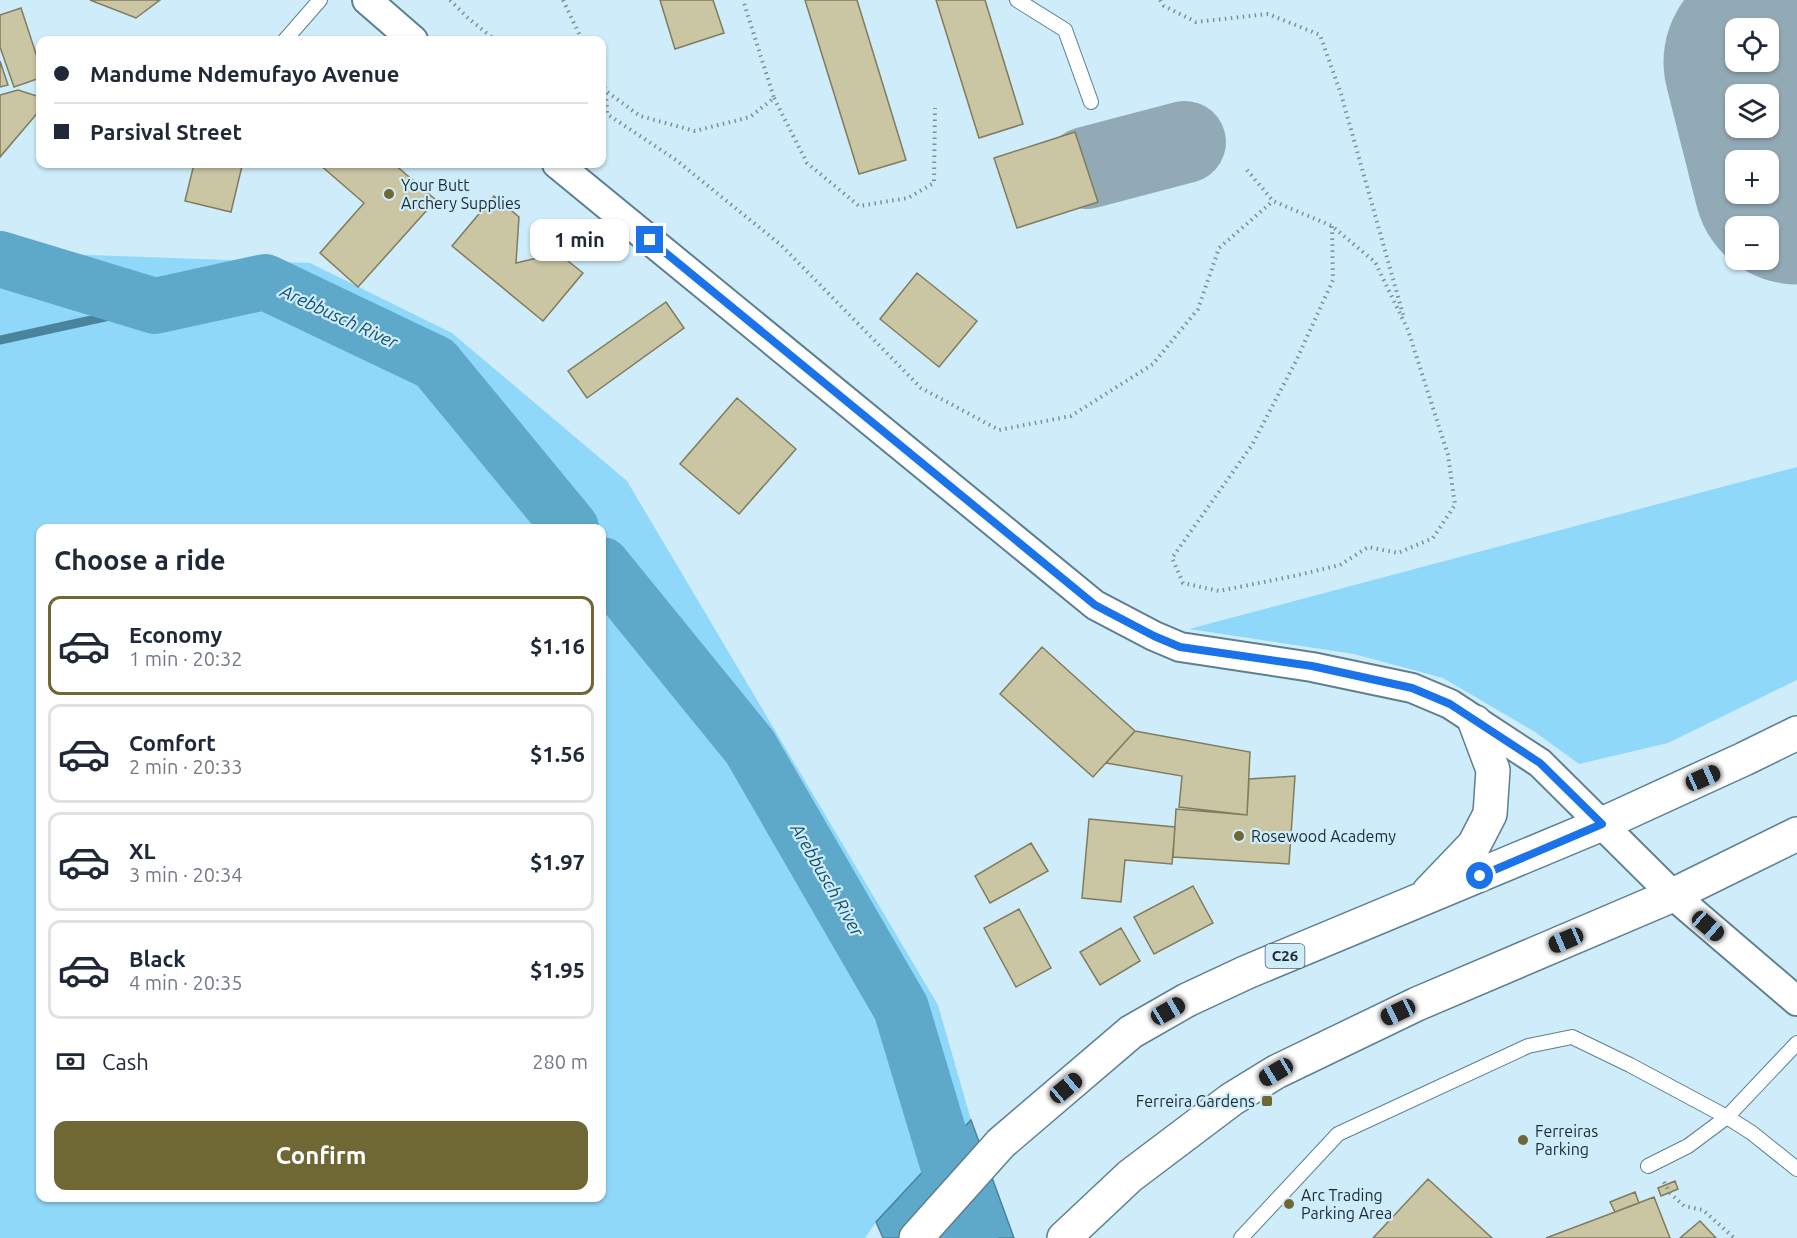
<!DOCTYPE html>
<html lang="en">
<head>
<meta charset="utf-8">
<style>
  body { margin:0; font-family:Ubuntu,sans-serif; background:#f2f2f3; color:#1f2937; height:100vh; display:flex; flex-direction:column; font-size:22px; white-space:nowrap }
  * { box-sizing:border-box; margin:0 }
  p { font-size:20px; color:#747a83 }
  .icon { flex:none; width:33px; height:33px; fill:none; stroke:currentColor; stroke-width:2; stroke-linecap:round; stroke-linejoin:round }
  .map { position:relative; flex:1; overflow:hidden }
  .sheet { position:absolute; left:36px; top:524px; width:570px; height:678px; display:flex; flex-direction:column; background:#fff; border-radius:12px; box-shadow:0 2px 4px #0004 }
  .sheet>* { flex:none }
  .banner { position:absolute; left:36px; top:36px; width:570px; height:132px; border-radius:12px; box-shadow:0 2px 4px #0004; display:grid; align-content:center; height:132px; padding:0 18px; background:#fff }
  .fabs { position:absolute; left:1725px; top:18px; display:grid; gap:12px }
  .fabs a { display:grid; place-items:center; width:54px; height:54px; border-radius:12px; background:#fff; box-shadow:0 2px 4px #0004; font-size:30px }
  .end { position:absolute; width:27px; height:27px; margin:-14px; border:8px solid #1a73e8; background:#fff; box-shadow:0 0 0 3px #fff }
  .from { border-radius:50% }
  .bubble { position:absolute; height:42px; border-radius:12px; background:#fff; box-shadow:0 2px 4px #0004; font-size:20px; font-weight:700; line-height:42px; text-align:center }
  .car { position:absolute; width:18px; height:36px; margin:-18px -9px; border-radius:8px; box-shadow:0 0 4px 2px #0007; background:linear-gradient(#222 24%,#8ab4d8 0 40%,#222 0 76%,#8ab4d8 0 86%,#222 0) }
  .banner b { display:flex; align-items:center; gap:21px; height:57px; font-size:22px }
  .banner b+b { border-top:2px solid #e0e1e3 }
  .banner i { width:15px; height:15px; background:#1f2937 }
  ul { padding:0; list-style:none }
  li { display:flex; align-items:center; gap:18px; height:99px; margin:0 12px 9px; padding:0 6px; border:3px solid #e0e1e3; border-radius:12px }
  li div { flex:1 }
  li b { display:block; font-size:22px }
  li em { font-style:normal; font-weight:700 }
  li.active { border-color:#6f6834 }
  li>.icon { width:54px; height:54px; stroke-width:1.5 }
  h2 { padding:0 18px; font-size:27px; line-height:72px }
  .pay { display:flex; align-items:center; gap:15px; height:66px; padding:0 18px; font-size:22px }
  .pay p { margin-inline-start:auto }
  .primary-button { display:flex; gap:12px; margin-top:auto; padding:12px 18px }
  .primary-button a { flex:1; height:69px; border-radius:12px; background:#6f6834; color:#fff; font-size:24px; font-weight:700; line-height:69px; text-align:center }
  .map>svg:first-child { display:block }
  .green { fill:#90d8f9; fill-rule:evenodd }
  .water { fill:#5ea9ca; stroke:#4a839c; stroke-width:1.5 }
  .lines { fill:none; stroke-linecap:round; stroke-linejoin:round }
  .stream { stroke:#4a839c; stroke-width:9 }
  .river { stroke:#5ea9ca; stroke-width:56 }
  .taxiway { stroke:#92aab6; stroke-width:82 }
  .runway { stroke:#92aab6; stroke-width:207 }
  .building { fill:#cac5a3; stroke:#807c5c; stroke-width:1.5 }
  .lane-casing { stroke:#5d7f8f; stroke-width:16 }
  .street-casing { stroke:#5d7f8f; stroke-width:32 }
  .primary-casing { stroke:#5d7f8f; stroke-width:36 }
  .path { stroke:#7a909b; stroke-width:4; stroke-dasharray:1.5 4.5; stroke-linecap:butt }
  .lane { stroke:#fff; stroke-width:14 }
  .street { stroke:#fff; stroke-width:28 }
  .primary { stroke:#fff; stroke-width:33 }
  .route { stroke:#1a73e8; stroke-width:8 }
  .poi-dot { fill:#6f6834; stroke:#cfecfb; stroke-width:2 }
  .labels { text-anchor:middle; stroke-width:4.5; stroke-linejoin:round; paint-order:stroke }
  .shield { fill:#cfecfb; stroke:#52646e; stroke-width:1.5 }
  .shield-label { font-size:15px; font-weight:bold; fill:#1c2a31 }
  .poi-label { font-size:16px; fill:#1c2a31; stroke:#cfecfb; text-anchor:start }
  .water-label { font-size:18px; font-style:italic; fill:#135068; stroke:#cfecfb }
</style>
</head>
<body>
<div class="map">
<svg width="1797" height="1238" viewBox="0 0 1797 1238">
  <rect width="100%" height="100%" fill="#cfecfb"/>
  <path class="green" d="M 0,244 L 35,253 L 310,263 L 452,333 L 627,481 L 938,1005 L 971,1120 L 876,1222 L 865,1238 L 0,1238 ZM 40,528 L 602,528 L 602,1197 L 40,1197 Z
    M 1797,467 L 1797,680 L 1668,743 L 1579,764 L 1535,732 L 1443,678 L 1354,654 L 1189,629 Z"/>
  <path class="water" d="M 971,1120 L 1014,1238 L 883,1238 L 876,1222 Z"/>
  <g class="lines">
    <path class="stream" d="M 0,340 L 155,306"/>
    <path class="river" d="M 0,259 L 155,306 L 265,282 L 435,363 L 571,528
      M 602,565 L 750,747 L 901,1008 L 970,1238"/>
    <path class="taxiway" d="M 1086,168 L 1185,142"/>
    <path class="runway" d="M 1767,62 L 1797,181"/>
  </g>
  <path class="building" d="M 90,0 L 160,0 L 136,18 Z
    M 660,0 L 713,0 L 724,33 L 675,49 Z
    M 805,0 L 857,0 L 906,160 L 859,174 Z
    M 936,0 L 985,0 L 1023,124 L 979,138 Z
    M 21,8 L 40,66 L 40,78 L 14,87 L 0,47 L 0,15 Z
    M 0,61 L 8,85 L 0,87 Z
    M 18,90 L 40,97 L 40,110 L 0,157 L 0,95 Z
    M 1075,132 L 1098,202 L 1017,228 L 994,158 Z
    M 194,164 L 230,164 L 242,166 L 231,212 L 185,201 Z
    M 319,164 L 394,164 L 436,200 L 358,287 L 320,253 L 364,203 Z
    M 494,196 L 519,217 L 516,263 L 558,253 L 583,273 L 543,321 L 452,246 Z
    M 917,273 L 977,321 L 939,367 L 880,319 Z
    M 666,302 L 684,328 L 587,398 L 568,371 Z
    M 737,398 L 796,449 L 739,514 L 680,464 Z
    M 1042,647 L 1135,731 L 1093,777 L 1000,694 Z
    M 1135,731 L 1250,752 L 1247,815 L 1179,807 L 1182,776 L 1106,763 Z
    M 1295,776 L 1289,864 L 1173,857 L 1176,809 L 1247,815 L 1249,779 Z
    M 1089,819 L 1175,827 L 1172,864 L 1125,860 L 1121,902 L 1082,898 Z
    M 1031,843 L 1048,871 L 990,903 L 975,876 Z
    M 1193,886 L 1213,923 L 1154,954 L 1134,917 Z
    M 1019,909 L 1051,968 L 1016,987 L 984,928 Z
    M 1121,928 L 1140,961 L 1100,985 L 1080,952 Z
    M 1428,1179 L 1492,1238 L 1373,1238 Z
    M 1675,1181 L 1678,1189 L 1661,1196 L 1658,1188 Z
    M 1635,1192 L 1639,1203 L 1615,1212 L 1610,1202 Z
    M 1654,1197 L 1670,1238 L 1546,1238 L 1615,1212 Z
    M 1700,1221 L 1716,1238 L 1680,1238 Z"/>
  <g class="lines">
    <defs>
      <path id="lane" d="M 1017,0 L 1065,30 L 1091,102
        M 285,40 L 320,0
        M 1648,1166 L 1688,1146 L 1727,1117 L 1797,1043
        M 1241,1238 L 1338,1134 L 1528,1046 L 1572,1037 L 1630,1065 L 1727,1117 L 1752,1133 L 1797,1169"/>
      <path id="street" d="M 367,0 L 413,40
        M 557,164 L 1095,605 L 1154,636 L 1180,647 L 1312,667 L 1412,688 L 1450,704 L 1540,763 L 1673,895 L 1797,1001"/>
      <path id="primary" d="M 1429,892 L 1474,845 L 1490,814 L 1493,770 L 1475,722
        M 916,1238 L 1001,1143 L 1131,1032 L 1187,1000 L 1247,972 L 1602,824 L 1744,759 L 1797,733
        M 1064,1238 L 1130,1176 L 1232,1099 L 1276,1072 L 1417,1004 L 1673,895 L 1797,834"/>
    </defs>
    <use href="#lane" class="lane-casing"/>
    <use href="#street" class="street-casing"/>
    <use href="#primary" class="primary-casing"/>
    <path class="path" d="M 450,0 L 468,18 L 495,40
      M 563,0 L 582,40
      M 1160,0 L 1164,6 L 1196,22 L 1268,14 L 1320,35 L 1341,94 L 1404,318
      M 602,82 L 606,91 L 607,114 L 676,160 L 781,245 L 921,388 L 999,430 L 1071,416 L 1153,364 L 1198,309 L 1219,248 L 1273,201
      M 602,92 L 606,91 L 640,116 L 695,131 L 750,117 L 774,98 L 743,0
      M 774,98 L 807,163 L 859,206 L 908,198 L 934,183 L 935,108
      M 1247,170 L 1273,201 L 1332,226 L 1375,262 L 1408,330 L 1448,455 L 1455,505 L 1433,538 L 1398,553 L 1368,547 L 1340,565 L 1294,576 L 1219,591 L 1183,583 L 1172,558 L 1252,445 L 1296,361 L 1333,280 L 1332,226
      M 1664,1182 L 1670,1193 L 1684,1206 L 1703,1210 L 1734,1238"/>
    <use href="#lane" class="lane"/>
    <use href="#street" class="street"/>
    <use href="#primary" class="primary"/>
  </g>
  <g class="lines">
    <path class="route" d="M 650,240 L 1095,605 L 1154,636 L 1180,647 L 1312,666 L 1412,688 L 1450,704 L 1540,763 L 1602,824 L 1480,876"/>
  </g>
  <g class="poi-dot">
    <circle cx="389" cy="194" r="6"/>
    <circle cx="1239" cy="836" r="6"/>
    <rect x="1261" y="1095" width="12" height="12" rx="3"/>
    <circle cx="1523" cy="1140" r="6"/>
    <circle cx="1289" cy="1204" r="6"/>
  </g>
  <g class="labels">
    <rect class="shield" x="1265.5" y="944" width="39" height="24" rx="4.5"/>
    <g class="shield-label">
      <text x="1285" y="961">C26</text>
    </g>
    <g class="poi-label">
      <text x="401" y="191">Your Butt<tspan x="401" dy="18">Archery Supplies</tspan></text>
      <text x="1251" y="842">Rosewood Academy</text>
      <text x="1255" y="1107" text-anchor="end">Ferreira Gardens</text>
      <text x="1535" y="1137">Ferreiras<tspan x="1535" dy="18">Parking</tspan></text>
      <text x="1301" y="1201">Arc Trading<tspan x="1301" dy="18">Parking Area</tspan></text>
    </g>
    <g class="water-label">
      <text transform="translate(339 317) rotate(25)" y="6">Arebbusch River</text>
      <text transform="translate(827 880) rotate(60)" y="6">Arebbusch River</text>
    </g>
  </g>
</svg>
<div class="fabs">
<a><svg class="icon" aria-label="locate" viewBox="0 0 24 24"><circle cx="12" cy="12" r="6"/><path d="M12 2v4M12 18v4M2 12h4M18 12h4"/></svg></a>
<a><svg class="icon" aria-label="layers" viewBox="0 0 24 24"><path d="M12 4l9 5-9 5-9-5zM3 14l9 5 9-5"/></svg></a>
<a>+</a>
<a>−</a>
</div>
<i class="end from" style="left:1480px;top:876px"></i>
<i class="end" style="left:650px;top:240px"></i>
<div class="bubble" style="left:530px;top:219px;width:99px">1 min</div>
<i class="car" style="left:1703px;top:778px;rotate:66deg"></i>
<i class="car" style="left:1708px;top:926px;rotate:131deg"></i>
<i class="car" style="left:1566px;top:940px;rotate:247deg"></i>
<i class="car" style="left:1168px;top:1011px;rotate:60deg"></i>
<i class="car" style="left:1398px;top:1012px;rotate:245deg"></i>
<i class="car" style="left:1276px;top:1072px;rotate:239deg"></i>
<i class="car" style="left:1066px;top:1088px;rotate:50deg"></i>
<div class="banner">
<b><i class="from"></i>Mandume Ndemufayo Avenue</b>
<b><i></i>Parsival Street</b>
</div>
<section class="sheet">
<h2>Choose a ride</h2>
<ul>
<li class="active"><svg class="icon" aria-label="car" viewBox="0 0 24 24"><path d="M5 17H2v-5l4-1 3-4h7l3 4 3 1v5h-3M9 17h6M6 11h13"/><circle cx="7" cy="17" r="2"/><circle cx="17" cy="17" r="2"/></svg><div><b>Economy</b><p>1 min · 20:32</p></div><em>$1.16</em></li>
<li><svg class="icon" aria-label="car" viewBox="0 0 24 24"><path d="M5 17H2v-5l4-1 3-4h7l3 4 3 1v5h-3M9 17h6M6 11h13"/><circle cx="7" cy="17" r="2"/><circle cx="17" cy="17" r="2"/></svg><div><b>Comfort</b><p>2 min · 20:33</p></div><em>$1.56</em></li>
<li><svg class="icon" aria-label="car" viewBox="0 0 24 24"><path d="M5 17H2v-5l4-1 3-4h7l3 4 3 1v5h-3M9 17h6M6 11h13"/><circle cx="7" cy="17" r="2"/><circle cx="17" cy="17" r="2"/></svg><div><b>XL</b><p>3 min · 20:34</p></div><em>$1.97</em></li>
<li><svg class="icon" aria-label="car" viewBox="0 0 24 24"><path d="M5 17H2v-5l4-1 3-4h7l3 4 3 1v5h-3M9 17h6M6 11h13"/><circle cx="7" cy="17" r="2"/><circle cx="17" cy="17" r="2"/></svg><div><b>Black</b><p>4 min · 20:35</p></div><em>$1.95</em></li>
</ul>
<div class="pay"><svg class="icon" aria-label="cash" viewBox="0 0 24 24"><path d="M3 7h18v10H3z"/><circle cx="12" cy="12" r="2"/></svg>Cash<p>280 m</p></div>
<div class="primary-button"><a>Confirm</a></div>
</section>
</div>
</body>
</html>
